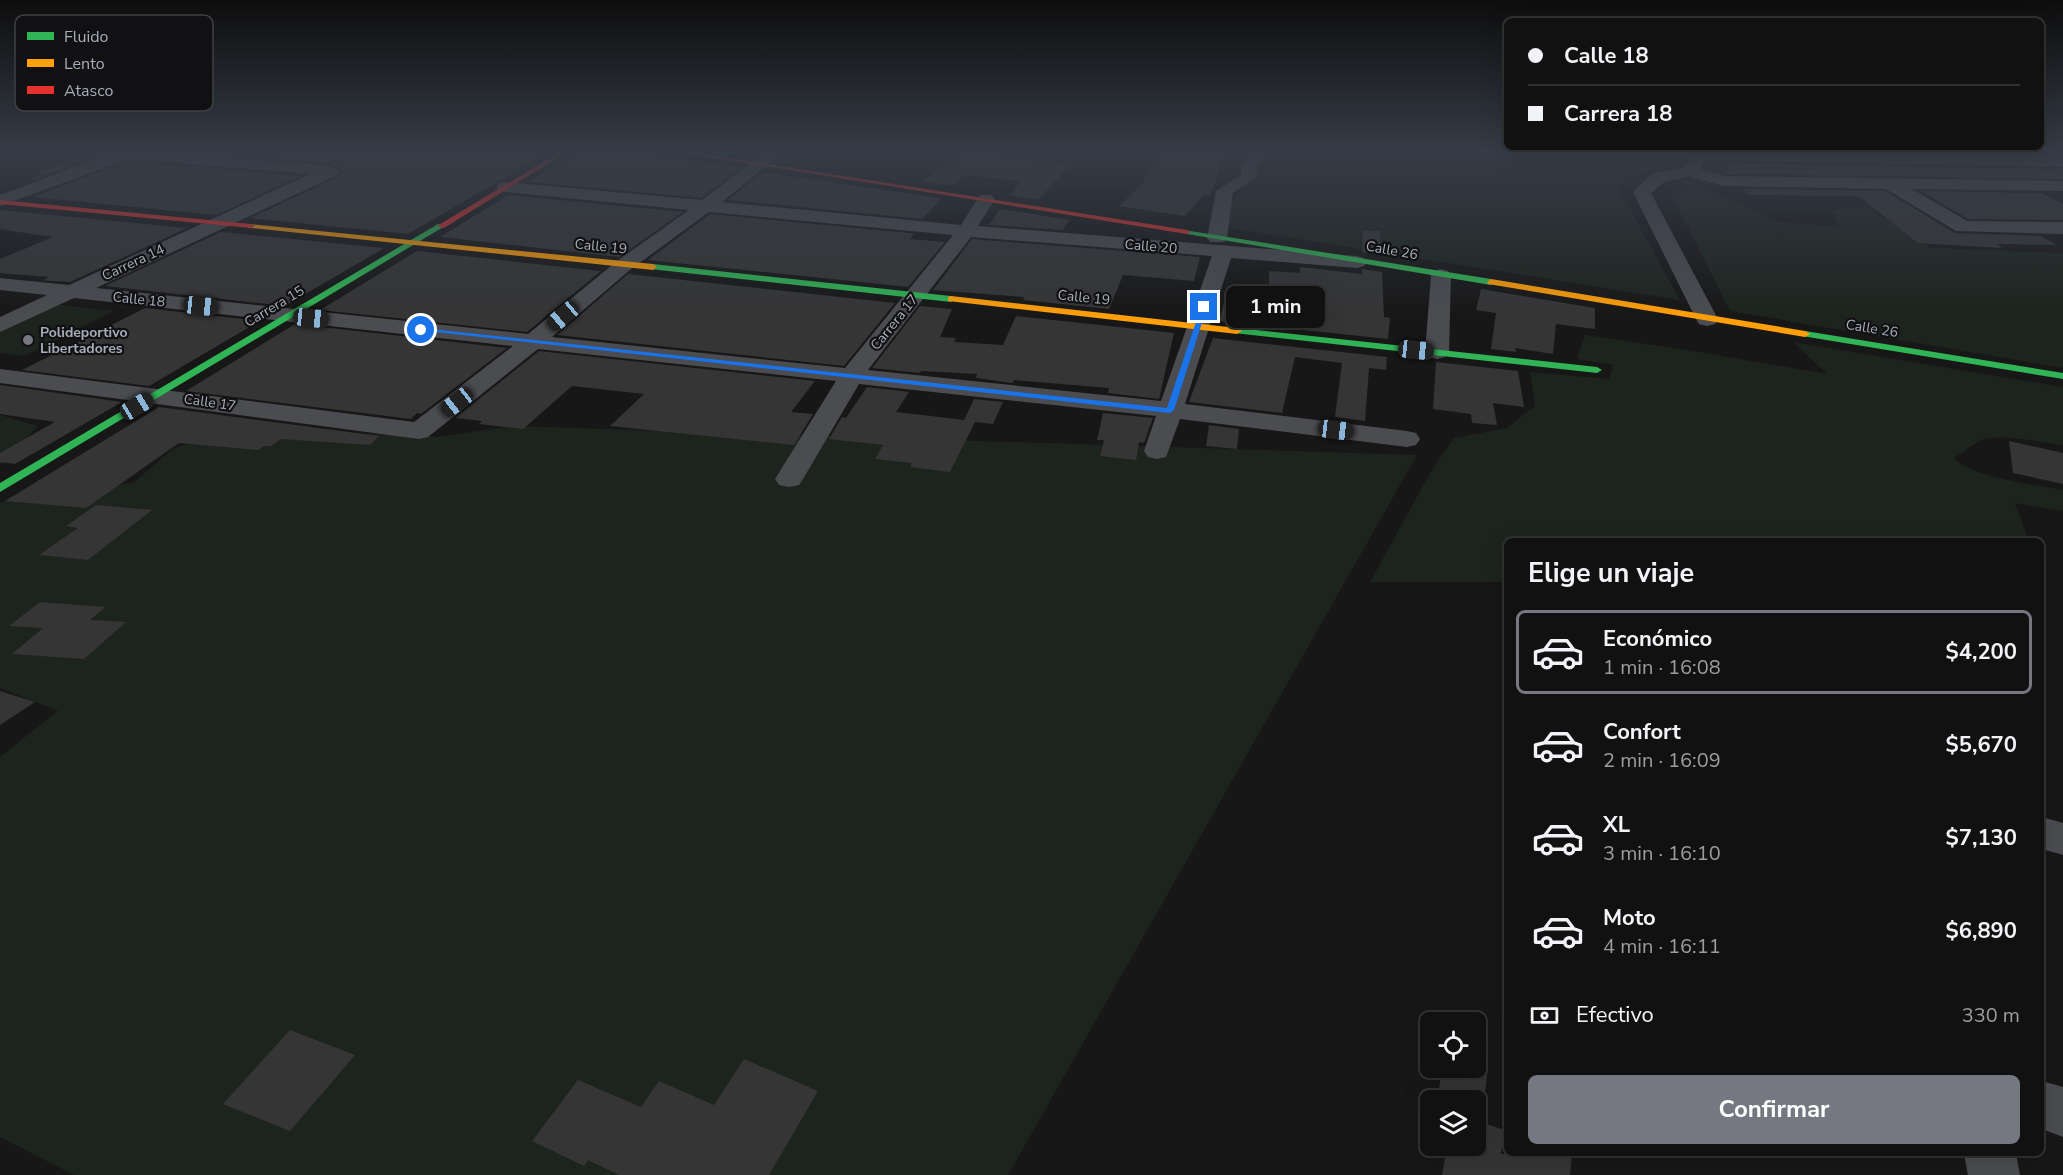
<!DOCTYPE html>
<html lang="es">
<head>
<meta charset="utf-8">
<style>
  body { margin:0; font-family:"Nunito Sans",sans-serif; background:#1e1f1f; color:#f1f3f6; height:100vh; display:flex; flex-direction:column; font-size:22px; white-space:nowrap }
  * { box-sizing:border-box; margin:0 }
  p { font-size:20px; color:#9c9d9f }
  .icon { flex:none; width:33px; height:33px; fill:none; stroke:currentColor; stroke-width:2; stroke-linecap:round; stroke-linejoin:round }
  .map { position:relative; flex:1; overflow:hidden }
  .details { position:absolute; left:1504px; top:538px; width:540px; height:618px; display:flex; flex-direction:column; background:#111; border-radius:9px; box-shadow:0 6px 24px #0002,0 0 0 2px #303131 }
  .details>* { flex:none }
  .guide { position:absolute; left:1504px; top:18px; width:540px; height:132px; border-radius:9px; box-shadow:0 6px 24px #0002,0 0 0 2px #303131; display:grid; align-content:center; height:132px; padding:0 24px; background:#111 }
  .tools { position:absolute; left:1420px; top:1012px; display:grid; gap:12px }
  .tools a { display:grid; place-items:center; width:66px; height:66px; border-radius:9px; background:#111; box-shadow:0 6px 24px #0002,0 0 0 2px #303131; font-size:30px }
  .end { position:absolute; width:27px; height:27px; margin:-14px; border:8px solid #1a73e8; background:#fff; box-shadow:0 0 0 3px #fff }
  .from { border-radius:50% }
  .bubble { position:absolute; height:42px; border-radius:9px; background:#111; box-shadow:0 6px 24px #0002,0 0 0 2px #303131; font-size:20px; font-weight:700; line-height:42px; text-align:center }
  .car { position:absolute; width:18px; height:36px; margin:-18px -9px; border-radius:8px; box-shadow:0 0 4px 2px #0007; background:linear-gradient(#222 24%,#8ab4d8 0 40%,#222 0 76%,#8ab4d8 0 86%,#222 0) }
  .guide b { display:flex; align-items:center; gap:21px; height:57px; font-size:22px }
  .guide b+b { border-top:2px solid #303131 }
  .guide i { width:15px; height:15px; background:#f1f3f6 }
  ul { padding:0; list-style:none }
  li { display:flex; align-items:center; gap:18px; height:84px; margin:0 12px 9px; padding:0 12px; border:3px solid transparent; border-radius:9px }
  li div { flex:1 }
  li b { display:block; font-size:22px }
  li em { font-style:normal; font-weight:700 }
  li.active { border-color:#757880 }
  li>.icon { width:54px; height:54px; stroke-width:1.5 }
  h2 { padding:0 24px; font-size:27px; line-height:72px }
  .pay { display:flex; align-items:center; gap:15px; height:66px; padding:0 24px; font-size:22px }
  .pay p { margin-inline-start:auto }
  .cta { display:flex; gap:12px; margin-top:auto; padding:12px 24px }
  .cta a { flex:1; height:69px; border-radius:9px; background:#757880; color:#fff; font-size:24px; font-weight:700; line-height:69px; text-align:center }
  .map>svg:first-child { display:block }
  .green { fill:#1d241e }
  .building { fill:#353536 }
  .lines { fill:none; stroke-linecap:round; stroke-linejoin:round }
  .street { fill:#4b4c50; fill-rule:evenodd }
  .fast { fill:#30b455; fill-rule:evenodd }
  .slow { fill:#ff9f0a; fill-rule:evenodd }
  .jam { fill:#e5322d; fill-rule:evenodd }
  .route { fill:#1a73e8 }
  .poi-dot { fill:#757880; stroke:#111113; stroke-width:2 }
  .labels { text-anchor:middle; stroke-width:4.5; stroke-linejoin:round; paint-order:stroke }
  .far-street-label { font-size:14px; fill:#a8adb8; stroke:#111113 }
  .far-poi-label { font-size:14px; font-weight:bold; fill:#a8adb8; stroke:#111113; text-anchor:start }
  .key { fill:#111113; stroke:#3e4045; stroke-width:1.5 }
  .key-label { font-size:16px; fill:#a8adb8 }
</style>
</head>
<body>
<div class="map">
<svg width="2063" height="1175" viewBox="0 0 2063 1175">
  <rect width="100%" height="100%" fill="#171717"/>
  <path class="green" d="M 1250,152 L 1681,152 L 1682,154 L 1617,186 L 1680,300 L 1210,225 C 1232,205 1243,188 1256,162 Z
    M 1698,185 L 1779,222 L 1839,227 L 1832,210 L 1865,205 L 1930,248 L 2063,253 L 2063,368 L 1730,311 L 1671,193 Z
    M 52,304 L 114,311 L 24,356 L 0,353 L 0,328 Z
    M 1585,335 L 1693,351 L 1827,374 L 1793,342 L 2063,387 L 2063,445 C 2041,443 2002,433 1982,440 C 1973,444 1963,452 1954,458 C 1974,478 2035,485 2063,490 L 2063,511 L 2015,503 L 2029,541 L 1508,542 L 1507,582 L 1370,582 L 1433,468 L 1454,438 L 1507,428 L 1535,406 L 1530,372 L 1609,379 L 1613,365 L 1577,359 Z
    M 0,415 L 38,426 L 0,465 Z
    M 250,424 L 348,433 L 438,437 L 514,426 L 1417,455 L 1008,1175 L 74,1175 L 0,1137 L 0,757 L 58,711 L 0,688 L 0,503 L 18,495 L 133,483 L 174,448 Z"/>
  <path class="building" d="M 185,152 L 549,152 L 408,234 L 250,218 L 338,177 L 341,170 L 331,164 Z
    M 574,152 L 642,152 L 740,168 L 701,198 L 528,182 Z
    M 964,152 L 1005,152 L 1002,157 L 1071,164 L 1038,200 L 1010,195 L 1021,181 L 963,175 L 953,186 L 923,181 Z
    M 1161,152 L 1227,152 L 1210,195 L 1204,194 L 1185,216 L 1119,206 L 1141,185 Z
    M 1829,152 L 2063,152 L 2063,155 Z
    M 94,153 L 99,155 L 34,180 L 29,179 L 44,174 L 37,173 Z
    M 128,161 L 301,176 L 216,215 L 33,197 Z
    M 1719,163 L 2063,169 L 2063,179 L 1725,174 L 1719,172 L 1733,172 Z
    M 763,172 L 920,195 L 941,199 L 922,219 L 728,200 Z
    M 1742,189 L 1885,191 L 1955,233 L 2040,236 L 2057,245 L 1997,244 L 2002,248 L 1918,243 L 1858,196 L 1750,195 Z
    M 1921,191 L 2041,193 L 2063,204 L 2063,220 L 1968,219 Z
    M 508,195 L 683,212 L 619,257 L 440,237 Z
    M 1000,209 L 1027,213 L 1069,220 L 1063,230 L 989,225 Z
    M 0,210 L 187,228 L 70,282 L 50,281 L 43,280 L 49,277 L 0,273 L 0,259 L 53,237 L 0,229 Z
    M 710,214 L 909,233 L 914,234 L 910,239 L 945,242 L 908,287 L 648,260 Z
    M 1363,231 L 1380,231 L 1381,255 L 1362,252 Z
    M 221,232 L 384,248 L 285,306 L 105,286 Z
    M 972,239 L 1200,257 L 1194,281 L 1123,275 L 1109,309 L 1023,300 L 1024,297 L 933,290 Z
    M 417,251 L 601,271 L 527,332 L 320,310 Z
    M 1300,267 L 1362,274 L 1362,269 L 1382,272 L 1384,317 L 1390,318 L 1388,339 L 1219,321 L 1228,288 L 1269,292 L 1269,271 L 1300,273 Z
    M 628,274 L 895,303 L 844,366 L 557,335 Z
    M 1481,289 L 1595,308 L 1595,329 L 1556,324 L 1553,354 L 1515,348 L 1516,352 L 1491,349 L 1496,313 L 1476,310 Z
    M 920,306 L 952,309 L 940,337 L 956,338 L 954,342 L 1003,345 L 1016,316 L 1174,333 L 1159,399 L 1108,393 L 1109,388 L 1014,380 L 1012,383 L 976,378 L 977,374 L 921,371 L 920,373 L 872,368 Z
    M 145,308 L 260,321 L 149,386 L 22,370 Z
    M 295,324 L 507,348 L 421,414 L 417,413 L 411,419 L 186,391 Z
    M 1213,338 L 1387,357 L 1386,370 L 1369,368 L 1365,421 L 1335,417 L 1342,363 L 1295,357 L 1282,413 L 1189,402 Z
    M 539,351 L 815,381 L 791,412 L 813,414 L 794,445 L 610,426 L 644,394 L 572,386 L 523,429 L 479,424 L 482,421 L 455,418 Z
    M 1436,362 L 1518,371 L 1524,407 L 1493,403 L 1497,425 L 1472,423 L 1471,414 L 1433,409 Z
    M 0,385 L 122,402 L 15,464 L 0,462 L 0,453 L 55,422 L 0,414 Z
    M 867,387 L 909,392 L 896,412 L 931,416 L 964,420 L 974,399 L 1003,402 L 993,424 L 975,422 L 950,472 L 910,467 L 912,463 L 875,459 L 883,445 L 829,439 L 842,417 L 846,418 Z
    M 159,407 L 379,436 L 370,445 L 281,439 L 271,446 L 264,446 L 258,450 L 179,443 L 86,508 L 5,501 Z
    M 1103,413 L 1153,418 L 1144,443 L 1139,442 L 1136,460 L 1100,456 L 1104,440 L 1097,440 Z
    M 1209,425 L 1239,429 L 1237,449 L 1206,446 Z
    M 2009,441 L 2063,453 L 2063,484 L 2013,473 Z
    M 96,505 L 152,510 L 88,560 L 39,555 L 78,528 L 66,526 Z
    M 40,602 L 105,607 L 90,620 L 126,622 L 84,659 L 12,654 L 43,628 L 9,626 Z
    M 0,691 L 35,702 L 0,725 Z
    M 290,1030 L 355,1055 L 290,1131 L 223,1104 Z
    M 744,1059 L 818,1091 L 769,1175 L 619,1175 L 588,1160 L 584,1166 L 532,1141 L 578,1080 L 641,1107 L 659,1081 L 714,1105 Z
    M 1442,1068 L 1488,1068 L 1484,1101 L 1452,1101 L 1438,1096 Z
    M 1476,1120 L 1504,1130 L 1501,1154 L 1572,1154 L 1570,1175 L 1442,1175 L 1447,1146 L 1476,1146 Z"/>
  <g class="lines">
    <path class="street" d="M 98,152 L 158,152 L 331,166 L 339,171 L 337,175 L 96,288 L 528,334 L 617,261 L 689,210 L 505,192 L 499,191 L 496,187 L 499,183 L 505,182 L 702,200 L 765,152 L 783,152 L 722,202 L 961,225 L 980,195 L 992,195 L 995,199 L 978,226 L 1357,256 L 1364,258 L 1367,262 L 1364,266 L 1357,268 L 1231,258 L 1185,404 L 1407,431 L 1416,433 L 1420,439 L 1416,445 L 1407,447 L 1180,419 L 1166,457 L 1157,459 L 1148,457 L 1144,451 L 1156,416 L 859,384 L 803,479 L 799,485 L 789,487 L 779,485 L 775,479 L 836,381 L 538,349 L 428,437 L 419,439 L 0,383 L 0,369 L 414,422 L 513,346 L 74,298 L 0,332 L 0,317 L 47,295 L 0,290 L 0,278 L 69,285 L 310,174 L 128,159 L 0,206 L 0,195 L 104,156 ZM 709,212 L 953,235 L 845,368 L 552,337 L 631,269 ZM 971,237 L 1212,256 L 1161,401 L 868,370 Z
      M 1258,152 L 1264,156 L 1257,166 L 1257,177 L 1233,193 L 1227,238 L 1224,242 L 1210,242 L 1207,238 L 1216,191 L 1241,175 L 1241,166 L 1250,153 Z
      M 1695,152 L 2063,157 L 2063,167 L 1705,160 L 1700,169 L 1725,176 L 2063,181 L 2063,191 L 1912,189 L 1967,221 L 2063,222 L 2063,234 L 1956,231 L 1886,189 L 1724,186 L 1689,176 L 1664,182 L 1651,193 L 1718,319 L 1715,324 L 1707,326 L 1699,324 L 1696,319 L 1633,192 L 1652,174 L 1684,167 Z
      M 1441,269 L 1448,271 L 1451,275 L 1449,352 L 1445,357 L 1437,359 L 1429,357 L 1425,352 L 1431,275 L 1434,271 Z
      M 2042,817 L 2063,823 L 2063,855 L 2042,849 Z
      M 2042,1081 L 2063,1087 L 2063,1137 L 2042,1129 Z
      M 1964,1154 L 2016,1154 L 2020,1175 L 1968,1175 Z"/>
    <path class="fast" d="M 438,224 L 445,226 L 0,492 L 0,483 Z
      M 1184,230 L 1491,279 L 1495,282 L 1491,285 L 1187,234 L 1183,232 Z
      M 653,264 L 951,296 L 956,299 L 951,302 L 650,269 L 649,267 Z
      M 1237,328 L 1597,367 L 1602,370 L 1597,373 L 1234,333 L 1232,331 Z
      M 1805,331 L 2063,373 L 2063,379 L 1802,336 L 1800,334 Z"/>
    <path class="slow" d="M 248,224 L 653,264 L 657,267 L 653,270 L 251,228 L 248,228 Z
      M 1491,279 L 1805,331 L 1810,334 L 1805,337 L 1488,284 L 1487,282 Z
      M 951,296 L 1237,328 L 1242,331 L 1237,334 L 948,301 L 948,297 Z"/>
    <path class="jam" d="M 560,152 L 567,152 L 444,228 L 437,226 Z
      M 678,152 L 691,152 L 1187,230 L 1191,232 L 1187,234 Z
      M 0,200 L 251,224 L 255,226 L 251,228 L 0,204 Z"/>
  </g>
  <linearGradient id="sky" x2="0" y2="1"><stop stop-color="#0d0d0d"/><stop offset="0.48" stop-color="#363c47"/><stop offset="1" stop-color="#363c47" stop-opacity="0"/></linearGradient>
  <rect width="2063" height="316" fill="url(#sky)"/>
  <path class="route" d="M 1204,305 L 1207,307 L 1174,410 L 1170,413 L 418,330 L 421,328 L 1167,408 L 1201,307 Z"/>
  <circle class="poi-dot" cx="28" cy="340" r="6"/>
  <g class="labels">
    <g class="far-street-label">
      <text transform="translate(601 246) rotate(6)" y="5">Calle 19</text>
      <text transform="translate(1151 246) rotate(5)" y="5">Calle 20</text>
      <text transform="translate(1392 250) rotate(10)" y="5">Calle 26</text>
      <text transform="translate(133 262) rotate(-25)" y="5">Carrera 14</text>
      <text transform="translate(1084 297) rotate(6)" y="5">Calle 19</text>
      <text transform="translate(139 299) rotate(6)" y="5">Calle 18</text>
      <text transform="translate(274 306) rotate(-31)" y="5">Carrera 15</text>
      <text transform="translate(894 322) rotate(-51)" y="5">Carrera 17</text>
      <text transform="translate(1872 328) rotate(9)" y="5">Calle 26</text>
      <text transform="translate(210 402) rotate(8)" y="5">Calle 17</text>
    </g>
    <g class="far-poi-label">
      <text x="40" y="337">Polideportivo<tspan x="40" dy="16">Libertadores</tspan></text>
    </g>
  </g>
  <rect x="15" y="15" width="198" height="96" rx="9" class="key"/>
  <rect x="27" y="32" width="27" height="8" fill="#30b455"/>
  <rect x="27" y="59" width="27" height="8" fill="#ff9f0a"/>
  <rect x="27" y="86" width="27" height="8" fill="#e5322d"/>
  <g class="key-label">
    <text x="64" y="42">Fluido</text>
    <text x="64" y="69">Lento</text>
    <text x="64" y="96">Atasco</text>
  </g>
</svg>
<div class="tools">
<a><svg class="icon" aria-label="locate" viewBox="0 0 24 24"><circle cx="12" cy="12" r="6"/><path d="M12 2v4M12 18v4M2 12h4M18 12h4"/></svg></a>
<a><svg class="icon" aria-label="layers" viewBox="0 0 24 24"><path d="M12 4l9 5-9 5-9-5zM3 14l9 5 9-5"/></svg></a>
</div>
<i class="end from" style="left:421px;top:330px"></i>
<i class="end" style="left:1204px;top:307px"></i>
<div class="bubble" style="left:1226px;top:286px;width:99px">1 min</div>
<i class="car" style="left:201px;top:306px;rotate:96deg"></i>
<i class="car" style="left:563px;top:316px;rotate:230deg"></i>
<i class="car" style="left:311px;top:318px;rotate:96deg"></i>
<i class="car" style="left:1416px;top:350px;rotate:96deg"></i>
<i class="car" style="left:457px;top:402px;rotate:232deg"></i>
<i class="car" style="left:137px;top:406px;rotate:59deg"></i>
<i class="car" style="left:1336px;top:430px;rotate:97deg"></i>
<div class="guide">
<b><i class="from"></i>Calle 18</b>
<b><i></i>Carrera 18</b>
</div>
<section class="details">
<h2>Elige un viaje</h2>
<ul>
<li class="active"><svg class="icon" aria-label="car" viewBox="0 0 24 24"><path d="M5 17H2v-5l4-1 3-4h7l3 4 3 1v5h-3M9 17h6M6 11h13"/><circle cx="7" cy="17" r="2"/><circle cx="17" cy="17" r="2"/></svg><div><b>Económico</b><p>1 min · 16:08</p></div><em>$4,200</em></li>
<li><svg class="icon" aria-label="car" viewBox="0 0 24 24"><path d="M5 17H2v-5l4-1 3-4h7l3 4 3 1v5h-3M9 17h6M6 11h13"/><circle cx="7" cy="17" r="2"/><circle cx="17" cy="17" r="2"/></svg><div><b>Confort</b><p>2 min · 16:09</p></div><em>$5,670</em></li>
<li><svg class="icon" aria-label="car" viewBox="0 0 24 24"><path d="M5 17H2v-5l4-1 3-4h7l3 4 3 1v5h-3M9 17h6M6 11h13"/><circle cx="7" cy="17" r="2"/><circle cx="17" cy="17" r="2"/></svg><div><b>XL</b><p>3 min · 16:10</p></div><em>$7,130</em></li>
<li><svg class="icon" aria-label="car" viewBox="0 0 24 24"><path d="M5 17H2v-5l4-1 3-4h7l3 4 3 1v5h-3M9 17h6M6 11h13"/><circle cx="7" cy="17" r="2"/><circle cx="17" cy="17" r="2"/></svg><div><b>Moto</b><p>4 min · 16:11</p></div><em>$6,890</em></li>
</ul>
<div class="pay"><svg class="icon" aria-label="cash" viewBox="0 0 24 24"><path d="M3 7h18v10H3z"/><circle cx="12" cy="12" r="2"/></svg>Efectivo<p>330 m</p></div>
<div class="cta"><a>Confirmar</a></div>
</section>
</div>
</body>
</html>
